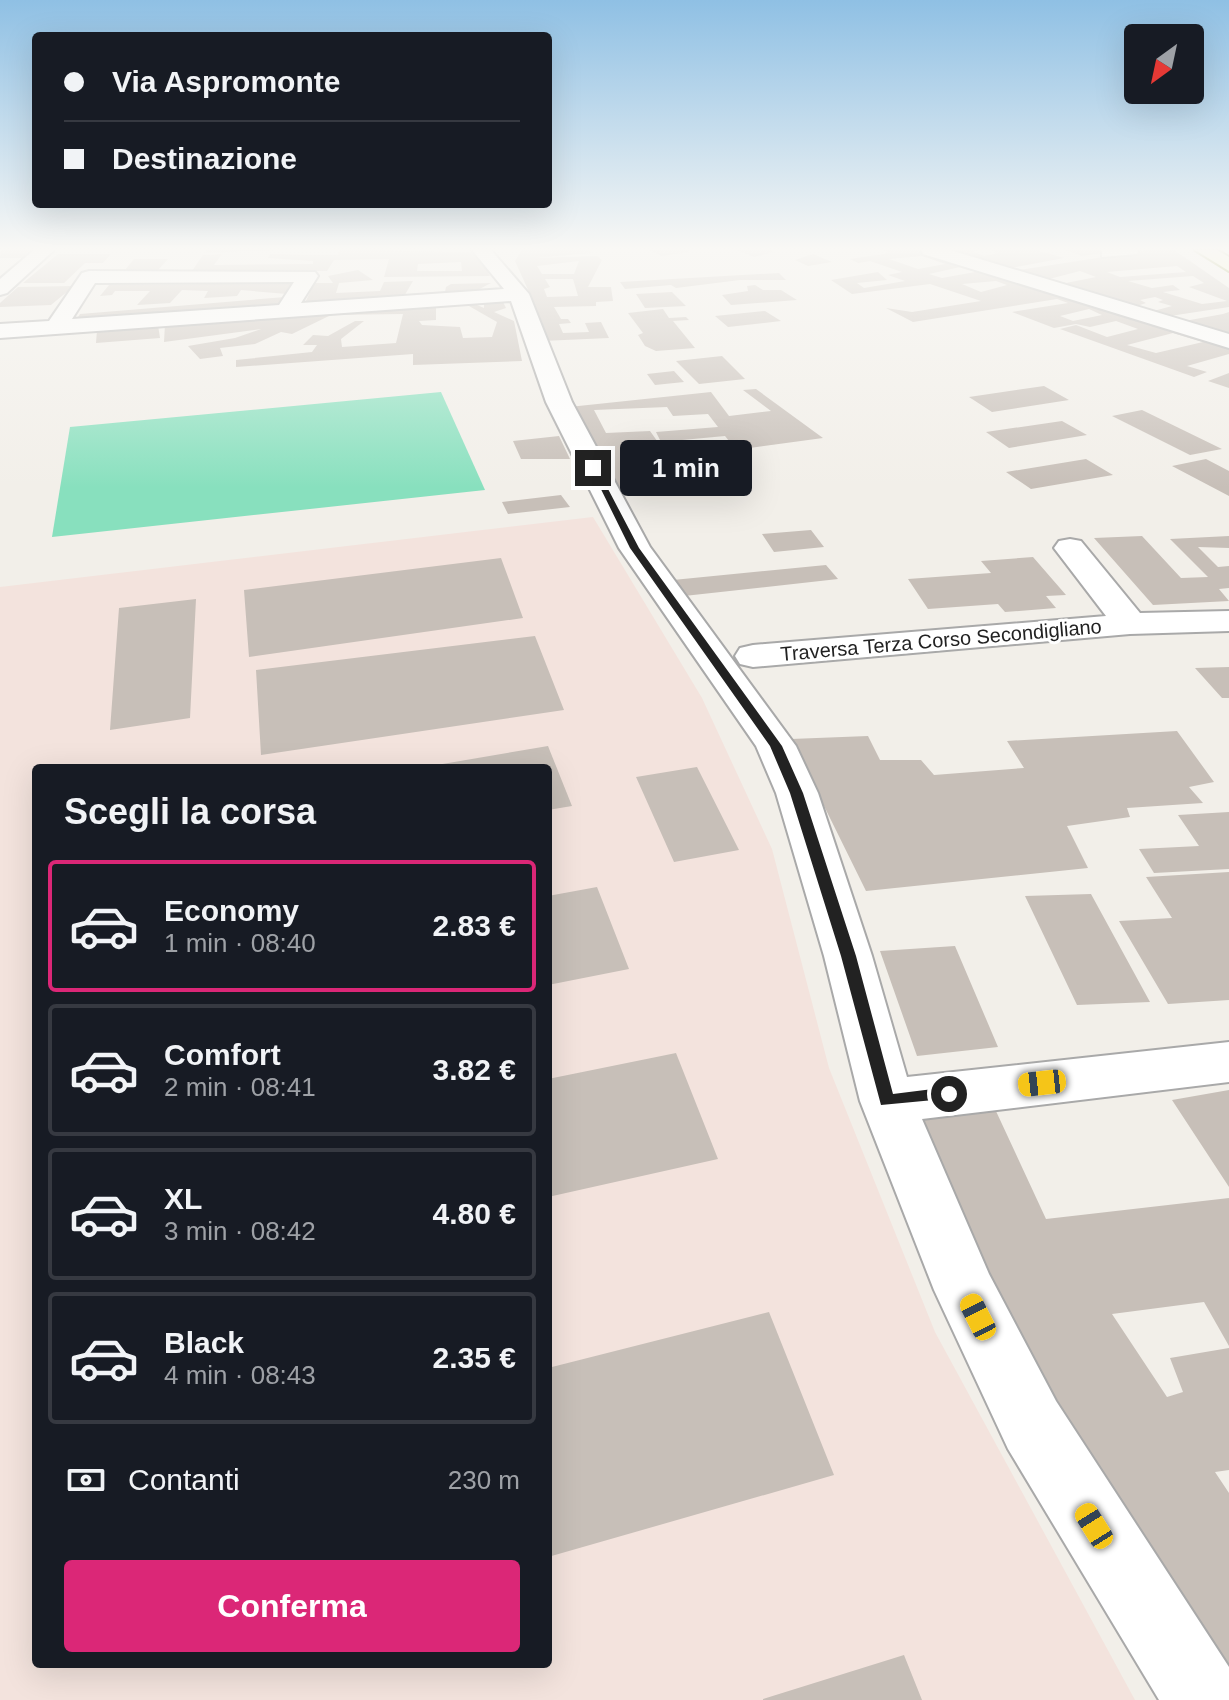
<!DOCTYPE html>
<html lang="it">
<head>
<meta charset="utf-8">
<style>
  body { margin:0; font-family:Helvetica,sans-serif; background:#242831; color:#f1f3f6; height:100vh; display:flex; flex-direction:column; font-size:30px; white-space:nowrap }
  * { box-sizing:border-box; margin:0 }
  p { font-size:26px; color:#9ea1a6 }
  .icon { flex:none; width:44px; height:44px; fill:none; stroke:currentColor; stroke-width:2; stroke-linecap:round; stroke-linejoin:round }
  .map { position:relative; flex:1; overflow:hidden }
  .drawer { position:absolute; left:32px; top:764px; width:520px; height:904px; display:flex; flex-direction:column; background:#171b24; border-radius:8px; box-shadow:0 8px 32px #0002 }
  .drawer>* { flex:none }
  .guide { position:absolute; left:32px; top:32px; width:520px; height:176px; border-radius:8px; box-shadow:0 8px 32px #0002; display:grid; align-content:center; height:176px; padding:0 32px; background:#171b24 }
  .needle { width:52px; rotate:213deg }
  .tools { position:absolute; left:1124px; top:24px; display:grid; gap:16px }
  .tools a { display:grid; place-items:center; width:80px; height:80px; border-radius:8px; background:#171b24; box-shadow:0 8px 32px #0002; font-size:40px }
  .end { position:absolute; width:36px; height:36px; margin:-18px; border:10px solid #222; background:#fff; box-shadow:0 0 0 4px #fff }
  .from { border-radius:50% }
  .bubble { position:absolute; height:56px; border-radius:8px; background:#171b24; box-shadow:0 8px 32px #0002; font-size:26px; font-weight:700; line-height:56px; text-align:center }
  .car { position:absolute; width:24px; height:48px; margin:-24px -12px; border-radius:10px; box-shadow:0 0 6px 2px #0007; background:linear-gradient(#f5c518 24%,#345 0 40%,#f5c518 0 76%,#345 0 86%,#f5c518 0) }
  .guide b { display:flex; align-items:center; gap:28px; height:76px; font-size:30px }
  .guide b+b { border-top:2px solid #363941 }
  .guide i { width:20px; height:20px; background:#f1f3f6 }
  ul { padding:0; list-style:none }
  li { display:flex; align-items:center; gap:24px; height:132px; margin:0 16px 12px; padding:0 16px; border:4px solid #363941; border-radius:8px }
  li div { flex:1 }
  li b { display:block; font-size:30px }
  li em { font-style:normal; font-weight:700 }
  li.current { border-color:#db2777 }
  li>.icon { width:72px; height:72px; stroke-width:1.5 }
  h2 { padding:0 32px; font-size:36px; line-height:96px }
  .pay { display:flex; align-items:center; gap:20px; height:88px; padding:0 32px; font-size:30px }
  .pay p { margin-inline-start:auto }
  .primary-button { display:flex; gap:16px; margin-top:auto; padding:16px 32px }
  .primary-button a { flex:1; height:92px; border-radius:8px; background:#db2777; color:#fff; font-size:32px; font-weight:700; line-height:92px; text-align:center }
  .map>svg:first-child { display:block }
  .military { fill:#f3e3dd; fill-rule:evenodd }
  .pitch { fill:#88e0be }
  .building { fill:#c7bfb8; fill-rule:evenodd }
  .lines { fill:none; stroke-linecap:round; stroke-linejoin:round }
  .street-casing { stroke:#a9a9a9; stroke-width:4 }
  .secondary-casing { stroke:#707d05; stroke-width:4 }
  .street { fill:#fff; fill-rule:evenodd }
  .secondary { fill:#f7fabf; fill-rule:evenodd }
  .route { fill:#222 }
  .labels { text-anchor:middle; stroke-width:6; stroke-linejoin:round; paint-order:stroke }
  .street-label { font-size:20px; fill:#222; stroke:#fff }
</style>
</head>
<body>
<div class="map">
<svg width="1229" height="1700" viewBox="0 0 1229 1700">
  <rect width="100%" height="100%" fill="#f2efe9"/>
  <path class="military" d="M 593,517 L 702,698 L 772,849 L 829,1068 L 935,1332 L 1135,1700 L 0,1700 L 0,587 ZM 36,768 L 548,768 L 548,1664 L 36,1664 Z"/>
  <path class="pitch" d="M 441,392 L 485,490 L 52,537 L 70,427 Z"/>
  <path class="building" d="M 1,250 L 31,250 L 23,258 L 0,258 Z
    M 207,250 L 275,250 L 205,253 Z
    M 340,250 L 477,252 L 490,276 L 384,277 L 389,259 L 334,260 L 327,271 L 192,271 L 203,255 L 222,254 L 214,265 L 313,264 L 313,261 L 268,258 L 270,254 L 338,255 ZM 461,262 L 462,271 L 417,271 L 418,264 Z
    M 522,250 L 588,250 L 592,253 L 534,258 L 597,256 L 602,260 L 588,287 L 611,287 L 613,301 L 596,302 L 596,306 L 554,307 L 561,319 L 568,319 L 571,323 L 559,324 L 563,333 L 589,332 L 585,323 L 601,322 L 609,338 L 542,341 L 534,303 L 515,261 ZM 579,261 L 574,274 L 542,274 L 537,266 ZM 545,279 L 573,279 L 578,296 L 547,297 L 544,289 L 550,287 Z
    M 649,250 L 689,250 L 689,252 L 662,256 Z
    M 737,250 L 768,250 L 775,252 L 754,257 Z
    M 884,250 L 924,250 L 969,265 L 929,274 L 942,278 L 986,270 L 1229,344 L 1229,354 L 1187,366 L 1207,372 L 1194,377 L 1060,329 L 1076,325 L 1107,337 L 1138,329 L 1116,321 L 1090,327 L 1076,324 L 1054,328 L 1012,312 L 1068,303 L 1057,299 L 913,322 L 886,308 L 912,312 L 981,301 L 930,284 L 852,294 L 831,280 L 878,272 L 887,280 L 857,283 L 864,288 L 905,281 L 888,275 L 902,272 L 870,261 L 858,263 L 850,259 L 890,253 ZM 922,256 L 945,264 L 918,269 L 889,259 ZM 996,281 L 1007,285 L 981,292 L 962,284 ZM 1089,309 L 1102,315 L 1073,321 L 1060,316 ZM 1173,333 L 1203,342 L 1156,353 L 1127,345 Z
    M 979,250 L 974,252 L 984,256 L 998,253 L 991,250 L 1036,250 L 1064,258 L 1000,270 L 937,251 Z
    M 1065,250 L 1102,250 L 1109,252 L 1082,256 Z
    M 1149,250 L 1174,250 L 1229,288 L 1229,307 L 1170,316 L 1150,312 L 1172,306 L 1158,302 L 1163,300 L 1155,297 L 1140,300 L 1146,303 L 1140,305 L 1124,306 L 1007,272 ZM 1177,266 L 1186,272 L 1120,277 L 1107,272 ZM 1080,271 L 1096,277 L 1066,283 L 1049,279 ZM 1193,276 L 1204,283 L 1189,287 L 1227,301 L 1202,304 L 1163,292 L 1180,290 L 1173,285 L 1152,288 L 1128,281 Z
    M 58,254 L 111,254 L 103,263 L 85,263 L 64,283 L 23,283 Z
    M 813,254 L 832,262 L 808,266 L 795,260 Z
    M 134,259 L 168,259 L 158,270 L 125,270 Z
    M 358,270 L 373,280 L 339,283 L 336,293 L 380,291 L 384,282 L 413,281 L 403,298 L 305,303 L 314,283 L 333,283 L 328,276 Z
    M 779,273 L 786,280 L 740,280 L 676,288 L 671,285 L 625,289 L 620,282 Z
    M 294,283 L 287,294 L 241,290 L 237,296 L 204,298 L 208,291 L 182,290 L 170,303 L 154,304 L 137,305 L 150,291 L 115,291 L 112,295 L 100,296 L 109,285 Z
    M 491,283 L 472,293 L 444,296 L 446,287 L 451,284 Z
    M 755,285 L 763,290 L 781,290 L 797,300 L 731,305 L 722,295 L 748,291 L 747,286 Z
    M 74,286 L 51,305 L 0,307 L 0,303 L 18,287 Z
    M 672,292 L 686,306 L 645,308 L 636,294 Z
    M 285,297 L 279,305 L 75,322 L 80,314 Z
    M 484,300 L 502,300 L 506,308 L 494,312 L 514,321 L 522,361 L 413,365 L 413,354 L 236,367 L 236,360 L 312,352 L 317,345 L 303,345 L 313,335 L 328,336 L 355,321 L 364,321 L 341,339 L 342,347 L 396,343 L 403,314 L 331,315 L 292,334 L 281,332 L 255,344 L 220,348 L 223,356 L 200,359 L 188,346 L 235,338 L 261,329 L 164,342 L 165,324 L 436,302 L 436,320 L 419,321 L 422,325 L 460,327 L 463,338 L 492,337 L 497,322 L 462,302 L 468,301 L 484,308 Z
    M 663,309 L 669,318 L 686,317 L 689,320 L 673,321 L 695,348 L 656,351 L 645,346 L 638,335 L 643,333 L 628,313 Z
    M 765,311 L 781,321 L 728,327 L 715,316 Z
    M 1229,312 L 1229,339 L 1179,322 L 1223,314 Z
    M 158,325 L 160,338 L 96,343 L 97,330 Z
    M 722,356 L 745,379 L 699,384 L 676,361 Z
    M 674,371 L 684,382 L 655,385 L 647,374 Z
    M 1229,373 L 1229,388 L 1208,381 Z
    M 1044,386 L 1069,400 L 992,412 L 969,397 Z
    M 756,389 L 823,438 L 735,450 L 750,477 L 614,490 L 569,407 L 711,392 L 729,416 L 771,411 L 743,390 ZM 667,407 L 673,416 L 708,414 L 718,427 L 656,432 L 661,442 L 725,436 L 733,446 L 665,452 L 650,431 L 606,433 L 594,410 ZM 701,462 L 705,469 L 654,473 L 651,466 Z
    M 1142,410 L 1222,449 L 1190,455 L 1112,416 Z
    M 1062,421 L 1087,435 L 1009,448 L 986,432 Z
    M 559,436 L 570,459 L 521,459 L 513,441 Z
    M 1086,459 L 1113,475 L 1031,489 L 1006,472 Z
    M 1206,459 L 1229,471 L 1229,496 L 1172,466 Z
    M 561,495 L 570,507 L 508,514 L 502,502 Z
    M 811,530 L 824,547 L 774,552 L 762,534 Z
    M 1142,536 L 1181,578 L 1208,577 L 1170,539 L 1229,536 L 1229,548 L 1198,547 L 1218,567 L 1229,566 L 1229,588 L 1219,589 L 1229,601 L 1153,605 L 1094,538 Z
    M 1033,557 L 1066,595 L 1046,596 L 1056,608 L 1005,612 L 998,604 L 928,609 L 908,579 L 991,573 L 981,561 Z
    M 501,558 L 523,618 L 249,657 L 244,590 Z
    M 826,565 L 838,579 L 684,596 L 673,580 Z
    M 196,599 L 190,718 L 110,730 L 119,608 Z
    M 535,636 L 564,710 L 261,755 L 256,670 Z
    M 1229,667 L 1229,698 L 1222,698 L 1195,668 Z
    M 1177,731 L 1214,782 L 1189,787 L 1203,803 L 1127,808 L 1130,817 L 1067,826 L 1088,868 L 866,891 L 791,739 L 868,736 L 880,760 L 921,760 L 934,775 L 1024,768 L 1007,741 Z
    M 548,746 L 572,806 L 548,810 L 548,768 L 419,768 Z
    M 697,767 L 739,850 L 674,862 L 636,777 Z
    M 1229,812 L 1229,869 L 1154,873 L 1139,849 L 1199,846 L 1178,815 Z
    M 1229,872 L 1229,1000 L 1168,1004 L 1119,921 L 1172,918 L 1146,877 Z
    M 597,887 L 629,969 L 548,985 L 548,896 Z
    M 1091,894 L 1150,1002 L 1077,1005 L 1025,896 Z
    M 955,946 L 998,1047 L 917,1056 L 880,951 Z
    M 676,1053 L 718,1159 L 548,1197 L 548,1079 Z
    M 1229,1090 L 1229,1187 L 1172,1100 Z
    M 995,1109 L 1046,1219 L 1229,1198 L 1229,1346 L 1204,1302 L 1112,1314 L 1167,1397 L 1183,1392 L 1170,1358 L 1229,1348 L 1229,1470 L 1215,1472 L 1229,1493 L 1229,1679 L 1009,1326 L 922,1120 Z
    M 769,1312 L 834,1475 L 548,1557 L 548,1368 Z
    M 904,1655 L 922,1700 L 763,1700 L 763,1699 Z"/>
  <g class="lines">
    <defs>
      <path id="street" d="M 34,250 L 54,250 L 7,293 L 0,295 L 0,279 Z
        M 472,250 L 491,250 L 529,294 L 572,402 L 650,547 L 796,746 L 818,793 L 872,956 L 907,1077 L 1229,1042 L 1229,1082 L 922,1119 L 989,1274 L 1056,1401 L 1229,1667 L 1229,1700 L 1159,1700 L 1008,1449 L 934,1290 L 860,1101 L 824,956 L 776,793 L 756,746 L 619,548 L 546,402 L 511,301 L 0,338 L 0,324 L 49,321 L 82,273 L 89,271 L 315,272 L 318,276 L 301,303 L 504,289 ZM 294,282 L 279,305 L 72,319 L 95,283 Z
        M 921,250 L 950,250 L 1229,334 L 1229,348 L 923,254 Z
        M 1102,250 L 1139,250 L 1137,254 L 1102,257 Z
        M 1070,539 L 1081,541 L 1140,613 L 1229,611 L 1229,631 L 1130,634 L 753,667 L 740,664 L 735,656 L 740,648 L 753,645 L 1106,616 L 1054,548 L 1059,541 Z"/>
      <path id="secondary" d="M 1195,250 L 1217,250 L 1229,257 L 1229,271 Z"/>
    </defs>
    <use href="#street" class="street-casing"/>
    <use href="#secondary" class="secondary-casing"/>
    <use href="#street" class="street"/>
    <use href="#secondary" class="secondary"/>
  </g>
  <linearGradient id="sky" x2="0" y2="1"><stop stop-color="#8fc0e4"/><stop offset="0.51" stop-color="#f9f8f5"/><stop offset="1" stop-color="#f9f8f5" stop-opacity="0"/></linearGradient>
  <rect width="1229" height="488" fill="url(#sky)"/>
  <path class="route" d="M 590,467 L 597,468 L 639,548 L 782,746 L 803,793 L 856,956 L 893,1094 L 949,1087 L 955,1089 L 955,1098 L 881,1105 L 841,956 L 790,793 L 770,746 L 630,548 Z"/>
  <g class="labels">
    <g class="street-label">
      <text transform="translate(941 640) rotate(-5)" y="7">Traversa Terza Corso Secondigliano</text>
    </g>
  </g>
</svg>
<div class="tools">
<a><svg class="needle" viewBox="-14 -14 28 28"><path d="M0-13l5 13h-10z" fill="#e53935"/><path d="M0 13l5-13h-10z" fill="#9ea1a6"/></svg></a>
</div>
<i class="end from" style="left:949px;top:1094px"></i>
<i class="end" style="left:593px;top:468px"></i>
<div class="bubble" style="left:620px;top:440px;width:132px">1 min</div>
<i class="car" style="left:1042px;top:1083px;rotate:264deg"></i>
<i class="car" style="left:978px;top:1317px;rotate:333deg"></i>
<i class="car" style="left:1094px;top:1526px;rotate:328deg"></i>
<div class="guide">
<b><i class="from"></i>Via Aspromonte</b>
<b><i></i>Destinazione</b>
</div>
<section class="drawer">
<h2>Scegli la corsa</h2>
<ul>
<li class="current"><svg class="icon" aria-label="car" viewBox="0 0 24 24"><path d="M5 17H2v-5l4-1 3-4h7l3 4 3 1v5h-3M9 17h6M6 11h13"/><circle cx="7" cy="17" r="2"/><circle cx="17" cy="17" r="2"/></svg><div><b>Economy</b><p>1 min · 08:40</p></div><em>2.83 €</em></li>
<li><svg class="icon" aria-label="car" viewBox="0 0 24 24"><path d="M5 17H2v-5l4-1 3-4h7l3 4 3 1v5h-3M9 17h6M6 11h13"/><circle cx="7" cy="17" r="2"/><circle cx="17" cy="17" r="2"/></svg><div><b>Comfort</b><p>2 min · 08:41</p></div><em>3.82 €</em></li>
<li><svg class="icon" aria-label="car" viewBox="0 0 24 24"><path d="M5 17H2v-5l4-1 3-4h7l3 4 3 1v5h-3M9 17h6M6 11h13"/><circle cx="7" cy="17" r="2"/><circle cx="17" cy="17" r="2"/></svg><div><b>XL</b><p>3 min · 08:42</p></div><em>4.80 €</em></li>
<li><svg class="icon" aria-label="car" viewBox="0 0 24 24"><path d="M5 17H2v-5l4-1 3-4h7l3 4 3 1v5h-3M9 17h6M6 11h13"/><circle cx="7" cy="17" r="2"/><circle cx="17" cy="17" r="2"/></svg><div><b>Black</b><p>4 min · 08:43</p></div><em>2.35 €</em></li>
</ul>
<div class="pay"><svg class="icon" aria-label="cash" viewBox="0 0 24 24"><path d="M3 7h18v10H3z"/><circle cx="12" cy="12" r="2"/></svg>Contanti<p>230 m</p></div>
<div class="primary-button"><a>Conferma</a></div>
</section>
</div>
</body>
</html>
